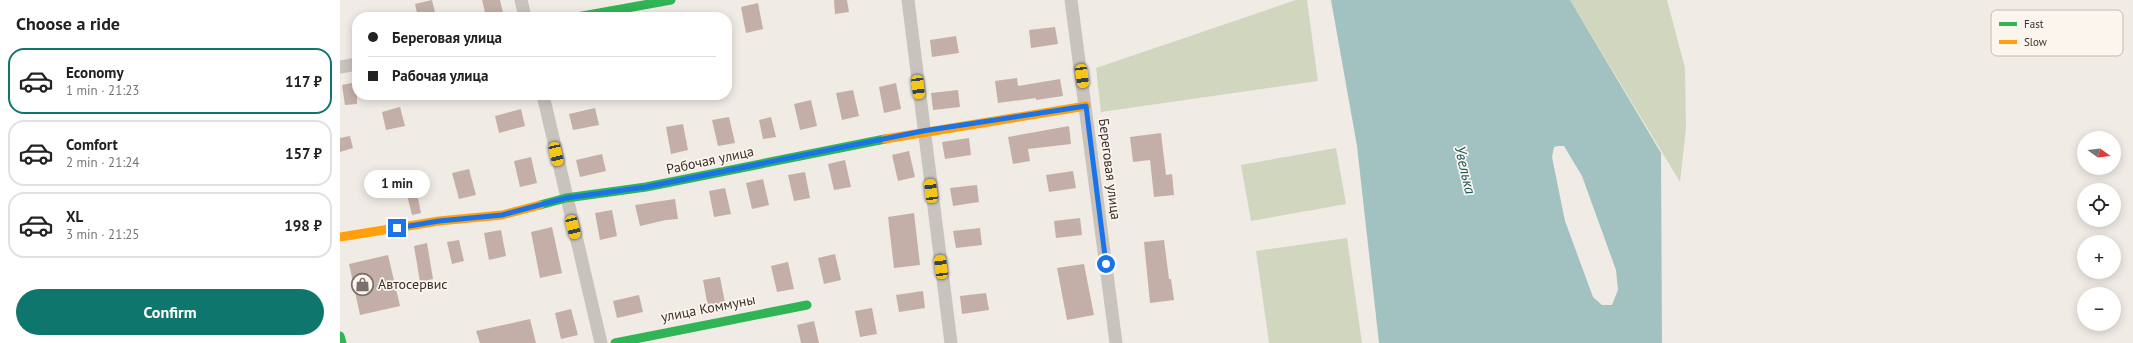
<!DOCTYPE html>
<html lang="en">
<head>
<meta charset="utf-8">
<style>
  body { margin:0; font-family:"PT Sans",sans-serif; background:#f2f2f2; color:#222; height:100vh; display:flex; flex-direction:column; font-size:15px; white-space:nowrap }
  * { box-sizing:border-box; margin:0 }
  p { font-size:13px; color:#767676 }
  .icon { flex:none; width:22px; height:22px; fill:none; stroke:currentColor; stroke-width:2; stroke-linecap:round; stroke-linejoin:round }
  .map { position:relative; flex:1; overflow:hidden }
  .drawer { display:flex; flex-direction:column; background:#fff; width:340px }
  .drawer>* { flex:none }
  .top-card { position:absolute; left:12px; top:12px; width:380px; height:88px; border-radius:16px; box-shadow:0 2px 10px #0003; display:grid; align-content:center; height:88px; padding:0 16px; background:#fff }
  .needle { width:26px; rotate:104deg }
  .tools { position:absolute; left:1737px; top:131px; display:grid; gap:8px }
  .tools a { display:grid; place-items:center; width:44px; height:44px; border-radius:50%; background:#fff; box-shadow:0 2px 10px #0003; font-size:20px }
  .end { position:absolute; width:18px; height:18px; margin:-9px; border:5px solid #1a73e8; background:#fff; box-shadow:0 0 0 2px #fff }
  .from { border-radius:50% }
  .bubble { position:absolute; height:28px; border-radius:14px; background:#fff; box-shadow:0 2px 10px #0003; font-size:13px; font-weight:600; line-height:28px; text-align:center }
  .car { position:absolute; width:12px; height:24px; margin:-12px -6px; border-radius:5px; box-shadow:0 0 3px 1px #0007; background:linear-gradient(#f5c518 24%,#345 0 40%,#f5c518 0 76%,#345 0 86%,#f5c518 0) }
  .top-card b { display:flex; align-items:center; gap:14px; height:38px; font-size:15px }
  .top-card b+b { border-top:1px solid #e0e0e0 }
  .top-card i { width:10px; height:10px; background:#222 }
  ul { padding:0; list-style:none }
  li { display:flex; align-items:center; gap:12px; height:66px; margin:0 8px 6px; padding:0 8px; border:2px solid #e0e0e0; border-radius:16px }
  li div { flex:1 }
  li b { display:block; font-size:15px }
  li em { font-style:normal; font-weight:600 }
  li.active { border-color:#0f766e }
  li>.icon { width:36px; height:36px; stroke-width:1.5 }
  h2 { padding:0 16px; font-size:18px; line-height:48px }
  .button { display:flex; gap:8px; margin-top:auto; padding:8px 16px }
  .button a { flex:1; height:46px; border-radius:24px; background:#0f766e; color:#fff; font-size:16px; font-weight:600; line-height:46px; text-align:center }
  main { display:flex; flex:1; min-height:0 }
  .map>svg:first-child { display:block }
  .green { fill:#d1d6bf }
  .water { fill:#a1c2c1; fill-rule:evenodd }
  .building { fill:#c3afa7 }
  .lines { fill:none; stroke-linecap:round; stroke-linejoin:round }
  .street { stroke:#c9c3be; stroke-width:13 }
  .fast { stroke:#30b455; stroke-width:9 }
  .slow { stroke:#ff9f0a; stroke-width:9 }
  .route { stroke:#1a73e8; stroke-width:5 }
  .labels { text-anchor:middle; stroke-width:3.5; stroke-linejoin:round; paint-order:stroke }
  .street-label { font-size:14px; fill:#3b302b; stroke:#fbf5ee }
  .poi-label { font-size:14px; fill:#3b302b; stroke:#fbf5ee; text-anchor:start }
  .water-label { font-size:15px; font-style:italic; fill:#1f5a5e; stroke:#fbf5ee }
  .key { fill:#fbf5ee; stroke:#c1bab4; stroke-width:1 }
  .key-label { font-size:11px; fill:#3b302b }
</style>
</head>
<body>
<main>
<section class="drawer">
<h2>Choose a ride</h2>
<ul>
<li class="active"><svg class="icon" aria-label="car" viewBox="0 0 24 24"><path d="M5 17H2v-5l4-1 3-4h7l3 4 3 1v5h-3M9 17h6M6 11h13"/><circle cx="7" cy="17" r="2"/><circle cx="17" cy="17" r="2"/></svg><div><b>Economy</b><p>1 min · 21:23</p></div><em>117 ₽</em></li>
<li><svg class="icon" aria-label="car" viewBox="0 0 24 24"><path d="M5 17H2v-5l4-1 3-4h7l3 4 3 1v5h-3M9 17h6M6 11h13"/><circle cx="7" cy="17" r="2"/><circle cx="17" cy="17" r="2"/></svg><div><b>Comfort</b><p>2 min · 21:24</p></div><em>157 ₽</em></li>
<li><svg class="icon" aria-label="car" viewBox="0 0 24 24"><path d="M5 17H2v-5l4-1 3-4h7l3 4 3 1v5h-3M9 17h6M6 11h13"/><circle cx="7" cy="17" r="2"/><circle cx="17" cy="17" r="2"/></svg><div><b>XL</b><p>3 min · 21:25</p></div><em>198 ₽</em></li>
</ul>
<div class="button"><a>Confirm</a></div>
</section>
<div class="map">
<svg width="1793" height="343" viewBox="0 0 1793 343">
  <rect width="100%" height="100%" fill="#f0ebe5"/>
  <path class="green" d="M 956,0 L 967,0 L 978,81 L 761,112 L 756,68 Z
    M 1230,0 L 1327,0 L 1345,68 L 1346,128 L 1340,182 Z
    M 996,148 L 1006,204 L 911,221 L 901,165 Z
    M 1007,238 L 1022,343 L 929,343 L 916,251 Z"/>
  <path class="water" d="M 991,0 L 1230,0 L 1321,153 L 1322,343 L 1039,343 L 1017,146 ZM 1218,146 L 1224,146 L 1242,176 L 1276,270 L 1278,290 L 1272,305 L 1262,305 L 1253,297 L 1225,221 L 1212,157 L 1214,147 Z"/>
  <path class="building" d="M 92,0 L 96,17 L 78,17 L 75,4 Z
    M 142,0 L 160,0 L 163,13 L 146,16 Z
    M 494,0 L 507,0 L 509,12 L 495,14 Z
    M 418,3 L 423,29 L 406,33 L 401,7 Z
    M 715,27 L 718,44 L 691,48 L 689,30 Z
    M 616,36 L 619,53 L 592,57 L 590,40 Z
    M 677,78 L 678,86 L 720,79 L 723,96 L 696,100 L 696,98 L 658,103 L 655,81 Z
    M 17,82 L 17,104 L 5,105 L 2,85 Z
    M 556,83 L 561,109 L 544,113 L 539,87 Z
    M 513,90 L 519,116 L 502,120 L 496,93 Z
    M 618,90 L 620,107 L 593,110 L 591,93 Z
    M 471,100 L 477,126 L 460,130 L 454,104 Z
    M 60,107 L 65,126 L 46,130 L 42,112 Z
    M 255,108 L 259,125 L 233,130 L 229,114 Z
    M 181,109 L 185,126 L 159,133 L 155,116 Z
    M 389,117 L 395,143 L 378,146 L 372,120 Z
    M 431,117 L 436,137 L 423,139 L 419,120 Z
    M 343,124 L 348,150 L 331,154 L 326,127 Z
    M 729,126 L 731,144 L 688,149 L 690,161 L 673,164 L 668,137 Z
    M 821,133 L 826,175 L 832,174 L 834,195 L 814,197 L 810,160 L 793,162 L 790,137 Z
    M 10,136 L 13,148 L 0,152 L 0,138 Z
    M 629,138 L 631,155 L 605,159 L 602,142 Z
    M 569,151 L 575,177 L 558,181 L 552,155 Z
    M 262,154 L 266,171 L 240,177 L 236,160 Z
    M 191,157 L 197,183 L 180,187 L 174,161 Z
    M 505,160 L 511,187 L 494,190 L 488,164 Z
    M 129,169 L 136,195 L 119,199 L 112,173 Z
    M 733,171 L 736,188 L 709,192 L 706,175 Z
    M 465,172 L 470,198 L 454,201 L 448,175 Z
    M 81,179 L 84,191 L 77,193 L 81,213 L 72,215 L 64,183 Z
    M 423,179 L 429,205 L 412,209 L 406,183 Z
    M 637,185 L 639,202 L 613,206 L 610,188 Z
    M 385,188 L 391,214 L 374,217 L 369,191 Z
    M 335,199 L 338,219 L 326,220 L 300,226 L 295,205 Z
    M 272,210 L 277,236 L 260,240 L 255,213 Z
    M 574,213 L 580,265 L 554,268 L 548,217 Z
    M 740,218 L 742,235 L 716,238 L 714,221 Z
    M 212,227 L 222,273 L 200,278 L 191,232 Z
    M 640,228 L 642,245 L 616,248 L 613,231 Z
    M 161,230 L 166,256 L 149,260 L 144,233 Z
    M 119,240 L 124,261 L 112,264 L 107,242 Z
    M 824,240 L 829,279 L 831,279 L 834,300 L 810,303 L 804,242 Z
    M 87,243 L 93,279 L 80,282 L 74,246 Z
    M 495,254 L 501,280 L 484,284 L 478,258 Z
    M 48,255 L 60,306 L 20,315 L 9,264 Z
    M 448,262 L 454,289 L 437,292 L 431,266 Z
    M 744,264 L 754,315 L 727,320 L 717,268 Z
    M 380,277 L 385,303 L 368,307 L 363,280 Z
    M 583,291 L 585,308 L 559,312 L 556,295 Z
    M 646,293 L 649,310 L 622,314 L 620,296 Z
    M 299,295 L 303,312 L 277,318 L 273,301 Z
    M 532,308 L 537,334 L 520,337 L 515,311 Z
    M 231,309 L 238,335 L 221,339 L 215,313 Z
    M 190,319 L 196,343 L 140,343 L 136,331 Z
    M 474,321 L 479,343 L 461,343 L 457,325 Z"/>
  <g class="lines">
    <path class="street" d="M 181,0 L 185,17
      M 568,0 L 611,343
      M 731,0 L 776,343
      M 0,67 L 17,64
      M 203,95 L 261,343"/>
    <path class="fast" d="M 237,17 L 331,0
      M 200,205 L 226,198 L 306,187 L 545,139
      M 0,336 L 2,343
      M 275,343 L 467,305"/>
    <path class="slow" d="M 545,139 L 746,106
      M 0,237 L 99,221 L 162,215 L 200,205"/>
  </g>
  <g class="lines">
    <path class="route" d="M 57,228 L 99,221 L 162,215 L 226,198 L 306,187 L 583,131 L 746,106 L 766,264"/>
  </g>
  <defs>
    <symbol id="shop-ring" viewBox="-11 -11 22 22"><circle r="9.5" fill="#fbf5ee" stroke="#7a716c" stroke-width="1.5"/><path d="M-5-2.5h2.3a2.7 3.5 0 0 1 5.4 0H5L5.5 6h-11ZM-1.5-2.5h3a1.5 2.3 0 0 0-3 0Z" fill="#7a716c"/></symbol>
  </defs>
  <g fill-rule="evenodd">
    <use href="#shop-ring" x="10" y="272" width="25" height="25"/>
  </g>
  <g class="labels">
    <g class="street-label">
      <text transform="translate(370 160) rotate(-12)" y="5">Рабочая улица</text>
      <text transform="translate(770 169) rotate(83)" y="5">Береговая улица</text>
      <text transform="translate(368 308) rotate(-11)" y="5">улица Коммуны</text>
    </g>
    <g class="poi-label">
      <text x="38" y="289">Автосервис</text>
    </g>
    <g class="water-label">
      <text transform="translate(1125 170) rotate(77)" y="5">Увелька</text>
    </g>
  </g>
  <rect x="1651" y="10" width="132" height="46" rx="6" class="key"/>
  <rect x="1659" y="22" width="18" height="4" fill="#30b455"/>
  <rect x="1659" y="40" width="18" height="4" fill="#ff9f0a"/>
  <g class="key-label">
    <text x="1684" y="28">Fast</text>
    <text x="1684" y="46">Slow</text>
  </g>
</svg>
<div class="tools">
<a><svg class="needle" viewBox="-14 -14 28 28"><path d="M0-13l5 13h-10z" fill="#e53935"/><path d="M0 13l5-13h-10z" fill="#767676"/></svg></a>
<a><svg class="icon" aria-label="locate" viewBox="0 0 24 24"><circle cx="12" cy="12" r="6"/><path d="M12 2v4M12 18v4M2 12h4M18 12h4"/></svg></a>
<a>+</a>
<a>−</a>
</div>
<i class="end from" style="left:766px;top:264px"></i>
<i class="end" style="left:57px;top:228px"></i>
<div class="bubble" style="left:24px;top:170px;width:66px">1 min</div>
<i class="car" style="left:742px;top:76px;rotate:172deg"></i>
<i class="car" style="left:578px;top:87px;rotate:173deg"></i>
<i class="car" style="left:216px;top:154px;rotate:167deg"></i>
<i class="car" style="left:591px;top:191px;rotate:353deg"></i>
<i class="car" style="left:233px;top:227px;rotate:166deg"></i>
<i class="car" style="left:601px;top:267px;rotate:353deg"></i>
<div class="top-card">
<b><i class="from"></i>Береговая улица</b>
<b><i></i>Рабочая улица</b>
</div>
</div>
</main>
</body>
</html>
